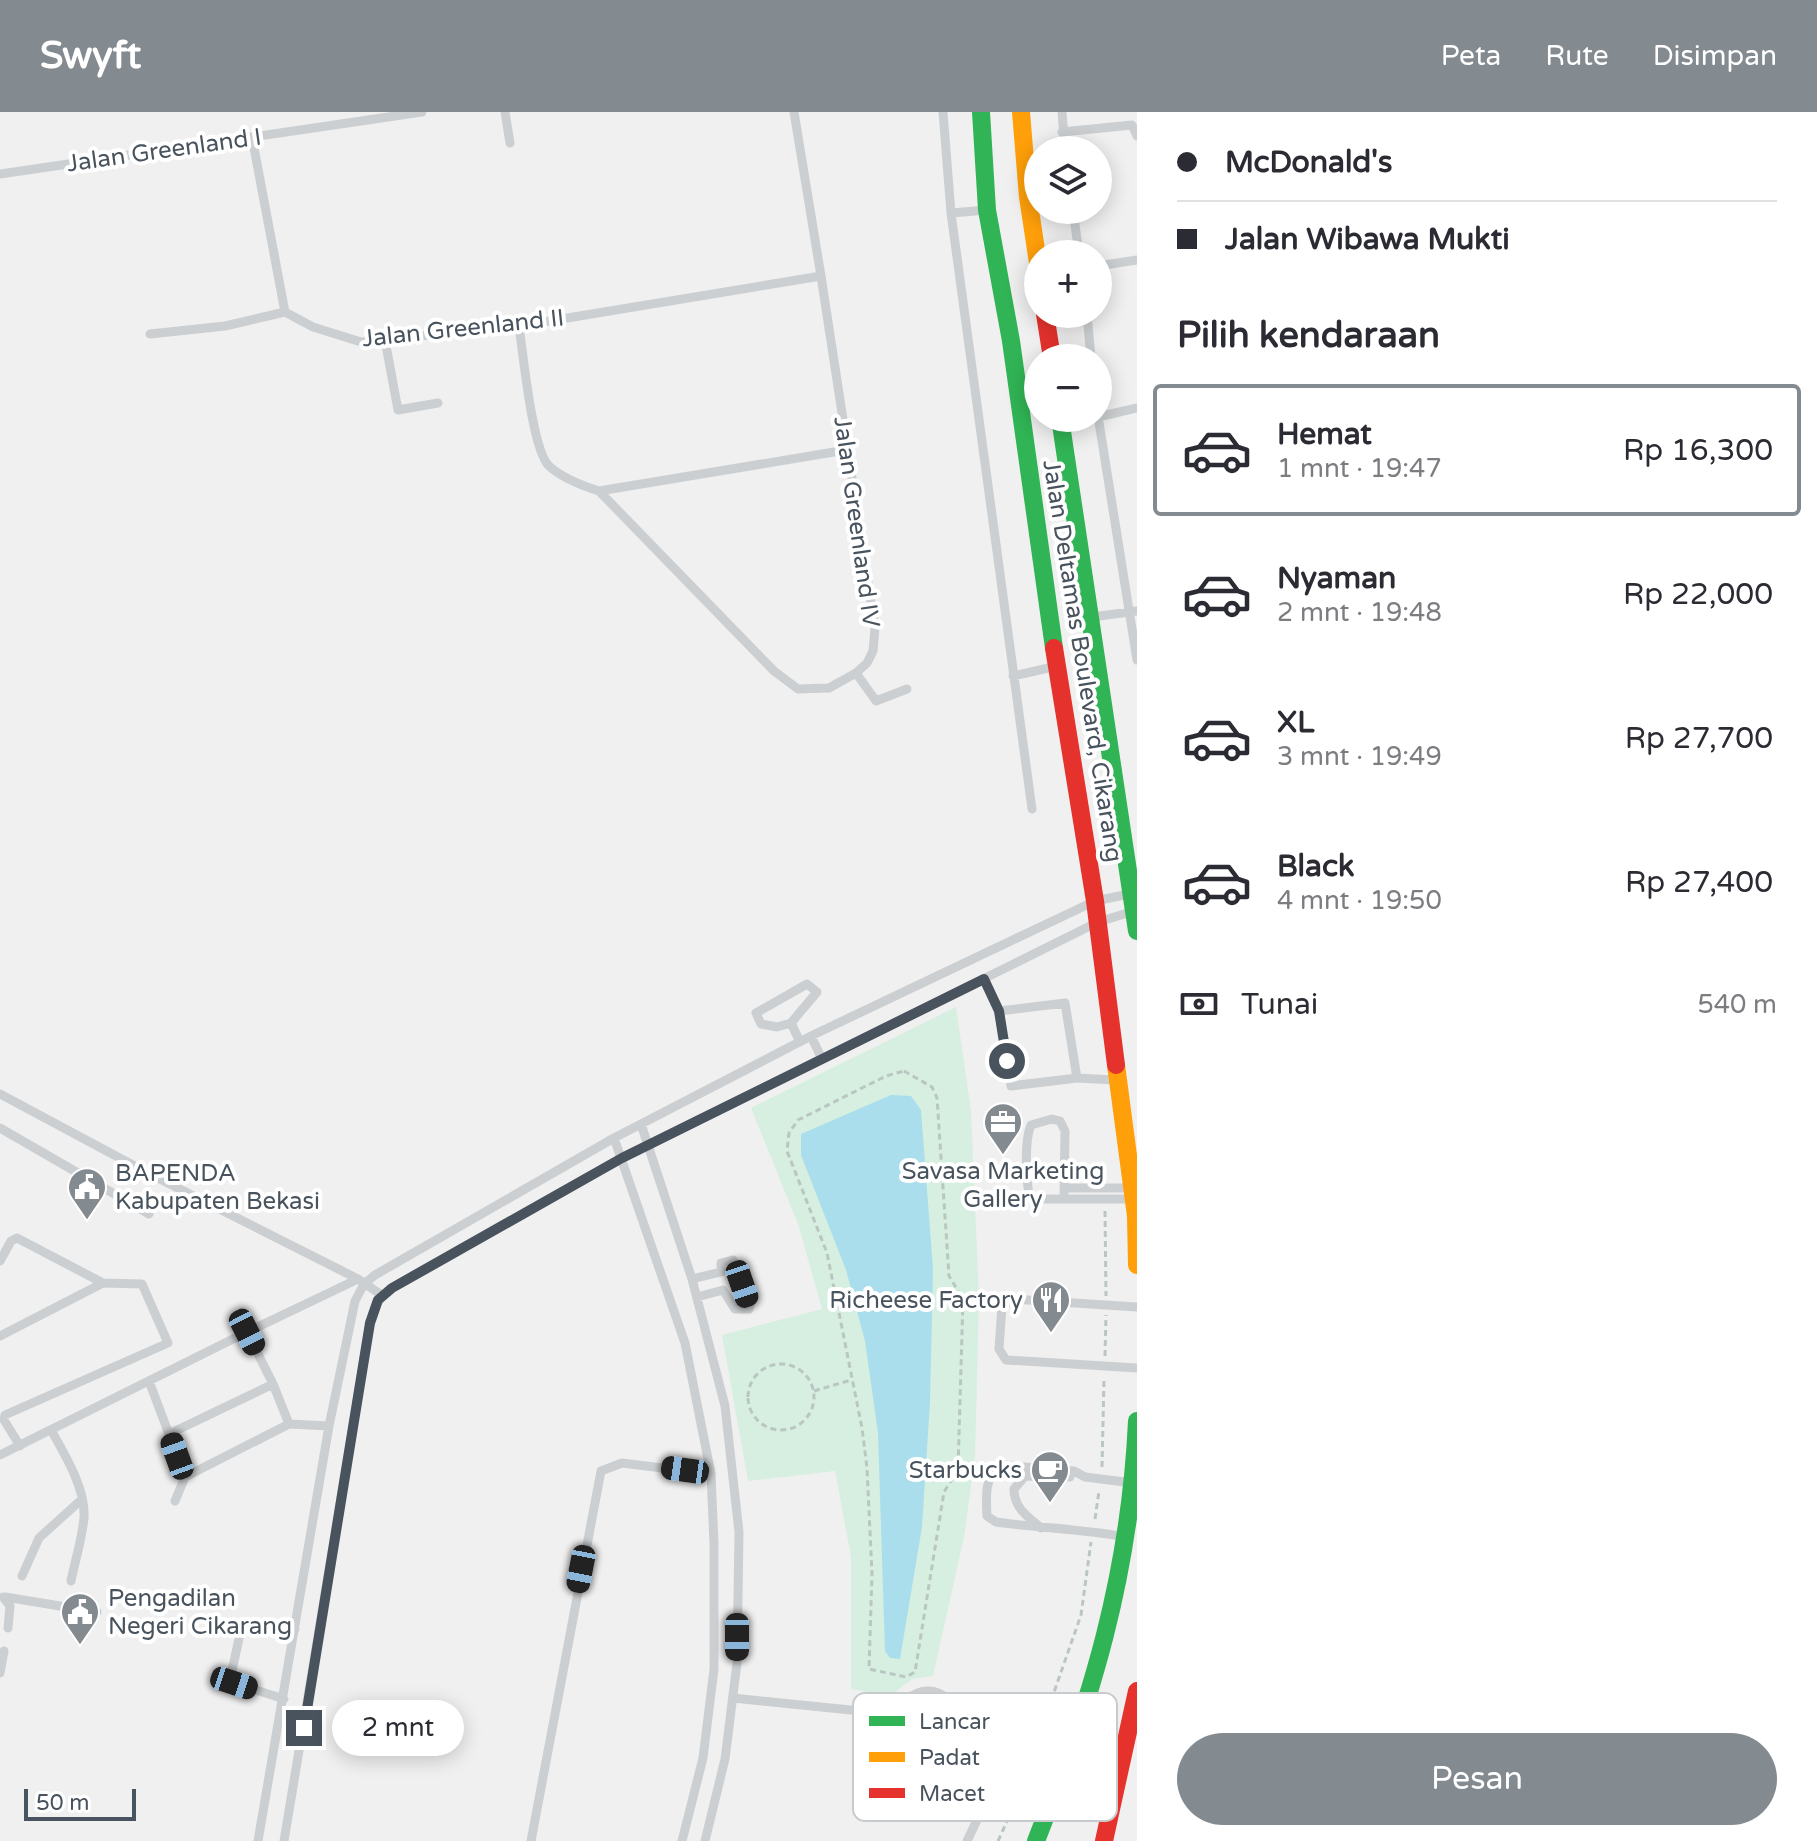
<!DOCTYPE html>
<html lang="id">
<head>
<meta charset="utf-8">
<style>
  body { margin:0; font-family:"Varela Round",sans-serif; background:#f2f2f3; color:#2b2b33; height:100vh; display:flex; flex-direction:column; font-size:30px; white-space:nowrap }
  * { box-sizing:border-box; margin:0 }
  p { font-size:26px; color:#7c7c81 }
  .icon { flex:none; width:44px; height:44px; fill:none; stroke:currentColor; stroke-width:2; stroke-linecap:round; stroke-linejoin:round }
  .map { position:relative; flex:1; overflow:hidden }
  .drawer { display:flex; flex-direction:column; background:#fff; width:680px }
  .drawer>* { flex:none }
  .hud { display:grid; align-content:center; height:176px; padding:0 40px; background:#fff }
  .buttons { position:absolute; left:1024px; top:24px; display:grid; gap:16px }
  .buttons a { display:grid; place-items:center; width:88px; height:88px; border-radius:50%; background:#fff; box-shadow:0 4px 20px #0003; font-size:40px }
  .scale { position:absolute; left:24px; bottom:20px; width:112px; box-sizing:border-box; padding-left:8px; border:4px solid #48535d; border-top:0; font-size:22px; line-height:28px; white-space:nowrap; color:#48535d; -webkit-text-stroke:6px #fff; paint-order:stroke }
  .end { position:absolute; width:36px; height:36px; margin:-18px; border:10px solid #48535d; background:#fff; box-shadow:0 0 0 4px #fff }
  .from { border-radius:50% }
  .bubble { position:absolute; height:56px; border-radius:28px; background:#fff; box-shadow:0 4px 20px #0003; font-size:26px; font-weight:600; line-height:56px; text-align:center }
  .car { position:absolute; width:24px; height:48px; margin:-24px -12px; border-radius:10px; box-shadow:0 0 6px 2px #0007; background:linear-gradient(#222 24%,#8ab4d8 0 40%,#222 0 76%,#8ab4d8 0 86%,#222 0) }
  .hud b { display:flex; align-items:center; gap:28px; height:76px; font-size:30px }
  .hud b+b { border-top:2px solid #e1e1e2 }
  .hud i { width:20px; height:20px; background:#2b2b33 }
  ul { padding:0; list-style:none }
  li { display:flex; align-items:center; gap:24px; height:132px; margin:0 16px 12px; padding:0 24px; border:4px solid transparent; border-radius:8px }
  li div { flex:1 }
  li b { display:block; font-size:30px }
  li em { font-style:normal; font-weight:600 }
  li.current { border-color:#838a90 }
  li>.icon { width:72px; height:72px; stroke-width:1.5 }
  h2 { padding:0 40px; font-size:36px; line-height:96px }
  .pay { display:flex; align-items:center; gap:20px; height:88px; padding:0 40px; font-size:30px }
  .pay p { margin-inline-start:auto }
  .action { display:flex; gap:16px; margin-top:auto; padding:16px 40px }
  .action a { flex:1; height:92px; border-radius:48px; background:#838a90; color:#fff; font-size:32px; font-weight:600; line-height:92px; text-align:center }
  header { display:flex; align-items:center; gap:48px; box-sizing:border-box; height:112px; padding:0 40px; background:#838a90; color:#fff }
  header strong { font-size:38px }
  nav { display:flex; gap:44px; margin-inline-start:auto; font-size:28px }
  main { display:flex; flex:1; min-height:0 }
  .map>svg:first-child { display:block }
  .green { fill:#d6efe0 }
  .water { fill:#aadeec }
  .lines { fill:none; stroke-linecap:round; stroke-linejoin:round }
  .path { stroke:#bac6c2; stroke-width:3; stroke-dasharray:6 4; stroke-linecap:butt }
  .lane { stroke:#cccfd1; stroke-width:9 }
  .fast { stroke:#30b455; stroke-width:18 }
  .slow { stroke:#ff9f0a; stroke-width:18 }
  .jam { stroke:#e5322d; stroke-width:18 }
  .route { stroke:#48535d; stroke-width:10 }
  .labels { text-anchor:middle; stroke-width:8; stroke-linejoin:round; paint-order:stroke }
  .street-label { font-size:24px; fill:#48535d; stroke:#fff }
  .poi-label { font-size:24px; fill:#48535d; stroke:#fff; text-anchor:start }
  .key { fill:#fff; stroke:#c8cbce; stroke-width:2 }
  .key-label { font-size:22px; fill:#48535d }
</style>
</head>
<body>
<header>
<strong>Swyft</strong>
<nav><a>Peta</a><a>Rute</a><a>Disimpan</a></nav>
</header>
<main>
<div class="map">
<svg width="1137" height="1729" viewBox="0 0 1137 1729">
  <rect width="100%" height="100%" fill="#f1f0f0"/>
  <path class="green" d="M 956,895 L 971,999 L 979,1187 L 975,1346 L 964,1425 L 933,1564 L 912,1567 L 890,1584 L 851,1577 L 851,1445 L 835,1359 L 748,1369 L 722,1223 L 822,1197 L 798,1112 L 751,996 Z"/>
  <path class="water" d="M 891,983 L 911,984 L 921,998 L 933,1157 L 930,1290 L 922,1415 L 900,1547 L 890,1546 L 885,1539 L 878,1321 L 865,1229 L 846,1158 L 801,1043 L 801,1022 Z"/>
  <g class="lines">
    <path class="path" d="M 904,959 L 932,975 L 937,986 L 949,1164 L 963,1187 L 958,1357 L 944,1380 L 915,1560 L 906,1565 L 869,1557 L 872,1462 L 867,1356 L 862,1316 L 827,1141 L 787,1039 L 789,1021 L 798,1008 L 886,964 Z
      M 1105,1099 L 1106,1184
      M 1105,1244 L 1106,1203
      M748 1285a33 33 0 1 1 66 0a33 33 0 1 1-66 0Z
      M 814,1279 L 851,1268
      M 1102,1355 L 1104,1267
      M 1095,1407 L 1099,1379
      M 1018,1683 L 1081,1503 L 1091,1430
      M 998,1729 L 1009,1705"/>
    <path class="lane" d="M 505,0 L 510,31
      M 943,0 L 951,101 L 1032,697
      M 1062,0 L 1065,38
      M 1062,20 L 1132,13 L 1137,24
      M 252,25 L 285,200 L 313,215 L 361,230 L 519,214 L 821,164
      M 0,62 L 422,0
      M 1073,98 L 1079,142
      M 951,101 L 987,98
      M 1098,154 L 1137,148
      M 1087,202 L 1091,246
      M 519,214 C 523,240 532,338 549,354 C 561,365 583,374 599,379 L 774,559 L 798,577 L 829,576 L 856,561 L 867,551 L 873,539 L 875,516 L 821,164 L 794,0
      M 150,222 L 225,214 L 285,200
      M 385,228 L 398,298 L 438,291
      M 1098,304 L 1137,548
      M 1098,305 L 1137,296
      M 599,379 L 846,338
      M 1092,505 L 1137,499
      M 856,561 L 876,589 L 907,577
      M 1013,564 L 1057,554
      M 984,867 L 999,899 L 1011,974 L 1077,966 L 1065,891 L 999,899
      M 791,911 L 817,880 L 807,872 L 756,901 L 761,912 L 777,915 L 791,911 L 800,930
      M 811,924 L 822,947
      M 1077,966 L 1115,968
      M 0,982 L 144,1059 L 358,1167 L 383,1184
      M 1052,1007 L 1060,1009 L 1065,1019 L 1064,1087 L 1030,1087 C 1026,1070 1024,1029 1031,1013 Z
      M 641,1012 L 692,1167 L 725,1294 L 739,1420 L 737,1551 L 725,1647 L 705,1729
      M 0,1016 L 149,1102
      M 614,1026 L 685,1231 L 711,1362 L 714,1432 L 714,1557 L 703,1646 L 682,1729
      M 1064,1076 L 1132,1076
      M 1064,1087 L 1133,1087
      M 0,1149 L 11,1129 L 17,1126 L 103,1171 L 142,1172 L 168,1231 L 5,1303 L 4,1308 L 20,1334
      M 692,1167 L 721,1160 L 721,1151 L 733,1148 L 750,1194 L 749,1197 L 735,1197 L 723,1178 L 697,1185
      M 1137,1195 L 1013,1187 L 1002,1194 L 999,1237 L 1006,1248 L 1137,1256
      M 247,1220 L 273,1272 L 289,1312
      M 0,1224 L 103,1171
      M 149,1269 L 185,1365 L 289,1312 L 329,1314
      M 51,1318 C 65,1343 86,1377 84,1406 C 82,1427 75,1449 71,1469
      M 169,1322 L 273,1272
      M 0,1343 L 247,1220 L 358,1167
      M 175,1389 L 185,1365
      M 1041,1416 C 1027,1404 1014,1396 1014,1377 L 1025,1364 L 1070,1365
      M 1126,1425 C 1082,1417 1039,1416 996,1410 L 987,1404 C 986,1385 984,1363 1002,1353 L 1074,1359 L 1085,1365 L 1133,1371
      M 22,1464 L 39,1426 L 81,1388
      M 3,1485 L 10,1494 L 8,1516
      M 5,1485 L 97,1500
      M 0,1561 L 4,1539
      M900 1607a28 28 0 1 1 56 0a28 28 0 1 1-56 0Z
      M 733,1586 L 900,1603
      M 284,1587 L 234,1571 L 231,1563 L 242,1513 L 295,1517
      M 943,1632 C 976,1677 993,1684 1044,1707
      M 258,1729 L 329,1314 L 355,1189 L 364,1172 L 375,1163 L 614,1026 L 811,924 L 1095,789 L 1129,782
      M 284,1729 L 370,1211 L 378,1188 L 392,1176 L 622,1046 L 1098,810 L 1134,799
      M 531,1729 L 601,1359 L 622,1351 L 711,1362
      M 967,1729 L 990,1681"/>
    <path class="fast" d="M 981,0 L 987,98 L 1011,229 L 1054,536
      M 1060,306 L 1137,819
      M 1036,1729 C 1092,1588 1130,1461 1137,1309"/>
    <path class="slow" d="M 1021,0 L 1028,85 L 1038,151
      M 1116,953 L 1136,1104 L 1137,1153"/>
    <path class="jam" d="M 1045,202 L 1052,246
      M 1054,536 L 1095,789 L 1116,953
      M 1104,1729 L 1137,1579"/>
  </g>
  <g class="lines">
    <path class="route" d="M 304,1616 L 370,1211 L 378,1188 L 392,1176 L 622,1046 L 984,867 L 999,899 L 1007,949"/>
  </g>
  <defs>
    <symbol id="office-pin" viewBox="-11 -11 22 30"><path d="M0 17L-7.5 6A9.5 9.5 0 1 1 7.5 6Z" fill="#838a90" stroke="#fff"/><path d="M-6-3h4V-5.5h4V-3h4V5H-6ZM-1-4.5V-3h2v-1.5ZM-6 0V1H6V0Z" fill="#fff"/></symbol>
    <symbol id="civic-pin" viewBox="-11 -11 22 30"><path d="M0 17L-7.5 6A9.5 9.5 0 1 1 7.5 6Z" fill="#838a90" stroke="#fff"/><path d="M-.6-6.5H3V-4.5H.6V-3L4-1V1h2V6H-6V1h2V-1L-.6-3ZM-1.2 2.5V6h2.4V2.5Z" fill="#fff"/></symbol>
    <symbol id="restaurant-pin" viewBox="-11 -11 22 30"><path d="M0 17L-7.5 6A9.5 9.5 0 1 1 7.5 6Z" fill="#838a90" stroke="#fff"/><path d="M-5-6h1v4h1v-4h1v4h1v-4h1v5L-1.5 .5V6h-2V.5L-5-1ZM5-6V6H3V1.5H1.5Q1.5-4 5-6Z" fill="#fff"/></symbol>
    <symbol id="cafe-pin" viewBox="-11 -11 22 30"><path d="M0 17L-7.5 6A9.5 9.5 0 1 1 7.5 6Z" fill="#838a90" stroke="#fff"/><path d="M-5.5-4.5H6V0H3Q3 3.5 0 3.5H-2.5Q-5.5 3.5-5.5 0ZM3-3.2v2h1.7v-2ZM-6 4.5H4V6H-6Z" fill="#fff"/></symbol>
  </defs>
  <g fill-rule="evenodd">
    <use href="#office-pin" x="981" y="988" width="44" height="60"/>
    <use href="#civic-pin" x="65" y="1053" width="44" height="60"/>
    <use href="#restaurant-pin" x="1029" y="1166" width="44" height="60"/>
    <use href="#cafe-pin" x="1028" y="1336" width="44" height="60"/>
    <use href="#civic-pin" x="58" y="1478" width="44" height="60"/>
  </g>
  <g class="labels">
    <g class="street-label">
      <text transform="translate(164 38) rotate(-8)" y="8">Jalan Greenland I</text>
      <text transform="translate(463 216) rotate(-6)" y="8">Jalan Greenland II</text>
      <text transform="translate(857 410) rotate(82)" y="8">Jalan Greenland IV</text>
      <text transform="translate(1083 549) rotate(81)" y="8">Jalan Deltamas Boulevard, Cikarang</text>
    </g>
    <g class="poi-label">
      <text x="1003" y="1067" text-anchor="middle">Savasa Marketing<tspan x="1003" dy="28">Gallery</tspan></text>
      <text x="115" y="1069">BAPENDA<tspan x="115" dy="28">Kabupaten Bekasi</tspan></text>
      <text x="1023" y="1196" text-anchor="end">Richeese Factory</text>
      <text x="1022" y="1366" text-anchor="end">Starbucks</text>
      <text x="108" y="1494">Pengadilan<tspan x="108" dy="28">Negeri Cikarang</tspan></text>
    </g>
  </g>
  <rect x="853" y="1581" width="264" height="128" rx="12" class="key"/>
  <rect x="869" y="1604" width="36" height="10" fill="#30b455"/>
  <rect x="869" y="1640" width="36" height="10" fill="#ff9f0a"/>
  <rect x="869" y="1676" width="36" height="10" fill="#e5322d"/>
  <g class="key-label">
    <text x="919" y="1617">Lancar</text>
    <text x="919" y="1653">Padat</text>
    <text x="919" y="1689">Macet</text>
  </g>
</svg>
<div class="buttons">
<a><svg class="icon" aria-label="layers" viewBox="0 0 24 24"><path d="M12 4l9 5-9 5-9-5zM3 14l9 5 9-5"/></svg></a>
<a>+</a>
<a>−</a>
</div>
<div class="scale">50 m</div>
<i class="end from" style="left:1007px;top:949px"></i>
<i class="end" style="left:304px;top:1616px"></i>
<div class="bubble" style="left:332px;top:1588px;width:132px">2 mnt</div>
<i class="car" style="left:742px;top:1172px;rotate:161deg"></i>
<i class="car" style="left:247px;top:1220px;rotate:153deg"></i>
<i class="car" style="left:177px;top:1344px;rotate:340deg"></i>
<i class="car" style="left:685px;top:1358px;rotate:278deg"></i>
<i class="car" style="left:581px;top:1457px;rotate:191deg"></i>
<i class="car" style="left:737px;top:1525px;rotate:180deg"></i>
<i class="car" style="left:234px;top:1571px;rotate:108deg"></i>
</div>
<section class="drawer">
<div class="hud">
<b><i class="from"></i>McDonald's</b>
<b><i></i>Jalan Wibawa Mukti</b>
</div>
<h2>Pilih kendaraan</h2>
<ul>
<li class="current"><svg class="icon" aria-label="car" viewBox="0 0 24 24"><path d="M5 17H2v-5l4-1 3-4h7l3 4 3 1v5h-3M9 17h6M6 11h13"/><circle cx="7" cy="17" r="2"/><circle cx="17" cy="17" r="2"/></svg><div><b>Hemat</b><p>1 mnt · 19:47</p></div><em>Rp 16,300</em></li>
<li><svg class="icon" aria-label="car" viewBox="0 0 24 24"><path d="M5 17H2v-5l4-1 3-4h7l3 4 3 1v5h-3M9 17h6M6 11h13"/><circle cx="7" cy="17" r="2"/><circle cx="17" cy="17" r="2"/></svg><div><b>Nyaman</b><p>2 mnt · 19:48</p></div><em>Rp 22,000</em></li>
<li><svg class="icon" aria-label="car" viewBox="0 0 24 24"><path d="M5 17H2v-5l4-1 3-4h7l3 4 3 1v5h-3M9 17h6M6 11h13"/><circle cx="7" cy="17" r="2"/><circle cx="17" cy="17" r="2"/></svg><div><b>XL</b><p>3 mnt · 19:49</p></div><em>Rp 27,700</em></li>
<li><svg class="icon" aria-label="car" viewBox="0 0 24 24"><path d="M5 17H2v-5l4-1 3-4h7l3 4 3 1v5h-3M9 17h6M6 11h13"/><circle cx="7" cy="17" r="2"/><circle cx="17" cy="17" r="2"/></svg><div><b>Black</b><p>4 mnt · 19:50</p></div><em>Rp 27,400</em></li>
</ul>
<div class="pay"><svg class="icon" aria-label="cash" viewBox="0 0 24 24"><path d="M3 7h18v10H3z"/><circle cx="12" cy="12" r="2"/></svg>Tunai<p>540 m</p></div>
<div class="action"><a>Pesan</a></div>
</section>
</main>
</body>
</html>
